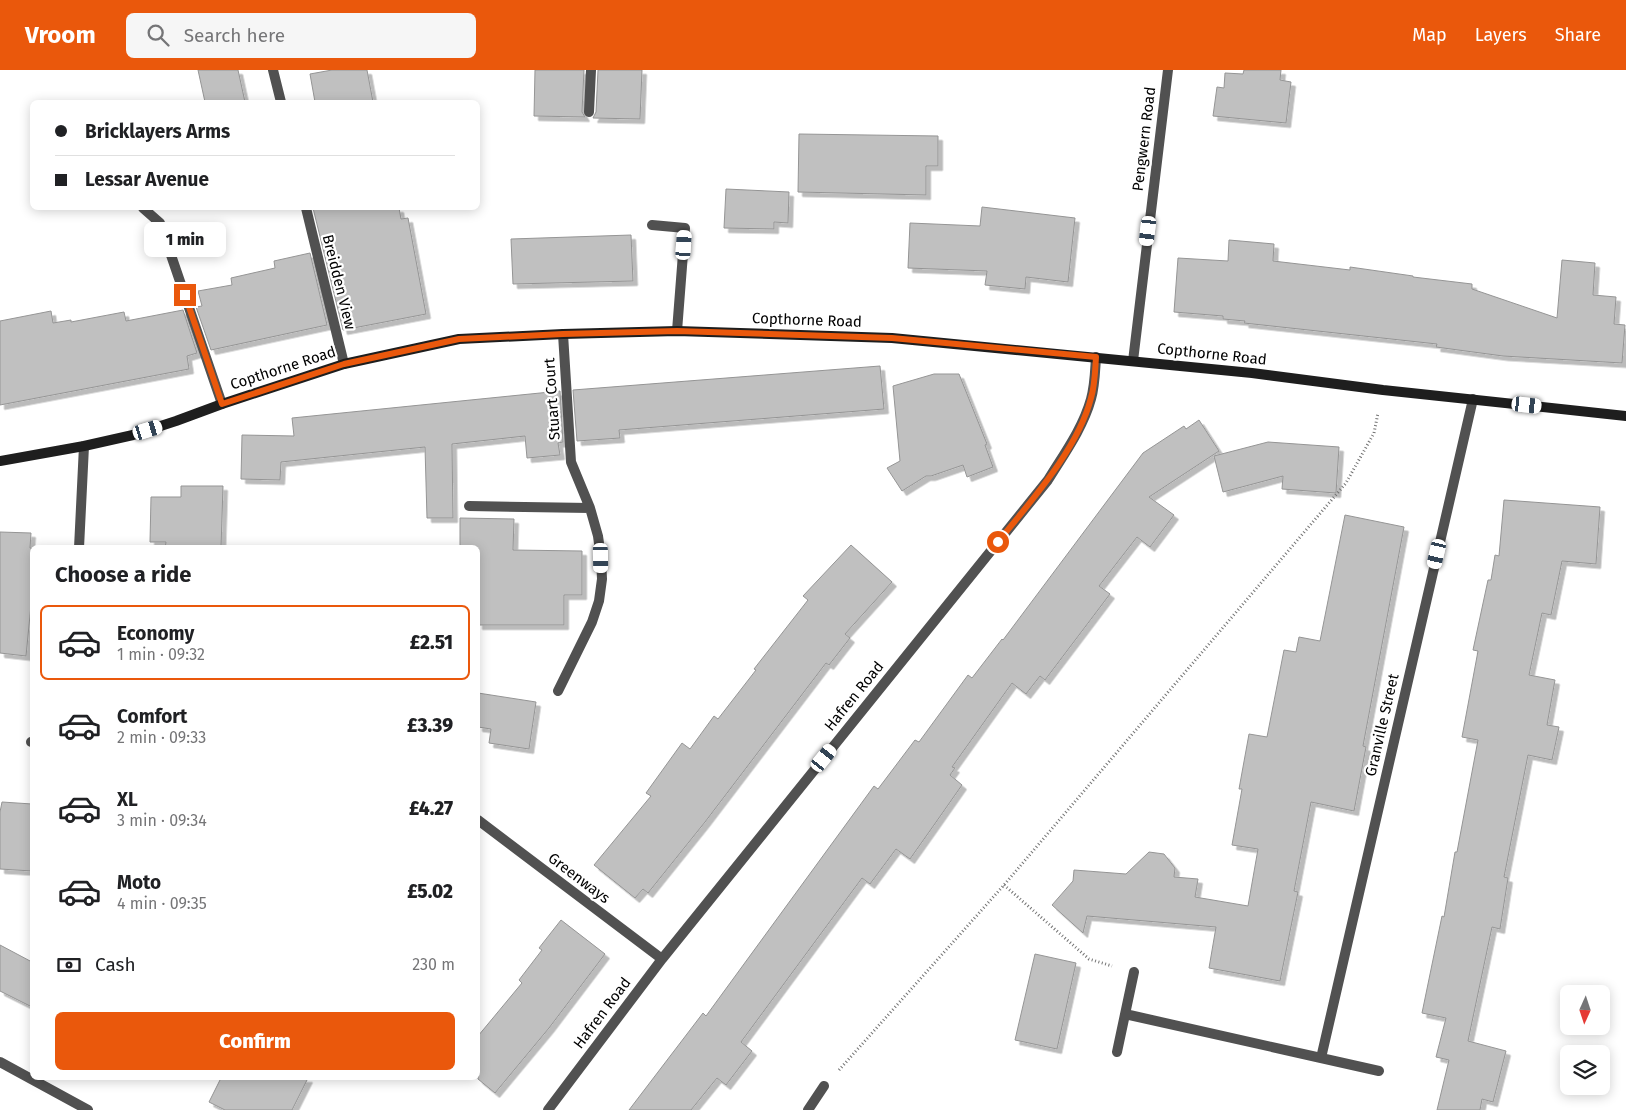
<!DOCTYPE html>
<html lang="en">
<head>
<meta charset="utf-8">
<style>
  body { margin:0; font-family:"Fira Sans",sans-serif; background:#f6f6f6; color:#202124; height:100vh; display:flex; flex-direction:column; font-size:19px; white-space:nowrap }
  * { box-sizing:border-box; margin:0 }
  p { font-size:16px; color:#757577 }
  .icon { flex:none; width:28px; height:28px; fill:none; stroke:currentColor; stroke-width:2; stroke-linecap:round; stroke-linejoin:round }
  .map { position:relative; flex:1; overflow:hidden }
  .drawer { position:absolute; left:30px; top:475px; width:450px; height:535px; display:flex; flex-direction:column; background:#fff; border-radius:8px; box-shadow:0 2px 12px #0003 }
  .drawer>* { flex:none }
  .hud { position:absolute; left:30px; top:30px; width:450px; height:110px; border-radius:8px; box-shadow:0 2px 12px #0003; display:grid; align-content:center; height:110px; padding:0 25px; background:#fff }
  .needle { width:32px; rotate:183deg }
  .tools { position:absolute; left:1560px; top:915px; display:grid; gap:10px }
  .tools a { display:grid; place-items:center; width:50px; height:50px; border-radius:8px; background:#fff; box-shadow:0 2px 12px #0003; font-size:25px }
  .end { position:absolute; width:22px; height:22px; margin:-11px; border:6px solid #ea580c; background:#fff; box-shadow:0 0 0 2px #fff }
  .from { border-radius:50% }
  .bubble { position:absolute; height:35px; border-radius:8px; background:#fff; box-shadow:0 2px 12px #0003; font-size:16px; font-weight:800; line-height:35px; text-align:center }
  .car { position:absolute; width:15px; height:30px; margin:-15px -8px; border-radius:6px; box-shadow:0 0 4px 1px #0007; background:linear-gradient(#fff 24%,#345 0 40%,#fff 0 76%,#345 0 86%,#fff 0) }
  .hud b { display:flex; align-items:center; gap:18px; height:48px; font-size:19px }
  .hud b+b { border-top:1px solid #e0e0e0 }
  .hud i { width:12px; height:12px; background:#202124 }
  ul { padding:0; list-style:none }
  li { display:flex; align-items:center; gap:15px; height:75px; margin:0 10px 8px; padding:0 15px; border:2px solid transparent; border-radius:8px }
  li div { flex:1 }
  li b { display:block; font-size:19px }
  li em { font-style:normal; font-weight:800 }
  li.current { border-color:#ea580c }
  li>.icon { width:45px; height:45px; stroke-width:1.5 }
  h2 { padding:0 25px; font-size:22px; line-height:60px }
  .pay { display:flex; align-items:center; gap:12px; height:55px; padding:0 25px; font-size:19px }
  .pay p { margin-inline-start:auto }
  .action { display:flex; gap:10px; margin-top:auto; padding:10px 25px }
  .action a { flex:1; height:58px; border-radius:8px; background:#ea580c; color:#fff; font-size:20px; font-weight:800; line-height:58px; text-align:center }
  header { display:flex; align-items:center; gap:30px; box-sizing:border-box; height:70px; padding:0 25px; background:#ea580c; color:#fff }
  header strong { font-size:24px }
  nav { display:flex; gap:28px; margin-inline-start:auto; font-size:18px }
  .search { width:350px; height:45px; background:#f6f6f6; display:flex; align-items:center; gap:12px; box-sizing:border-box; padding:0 18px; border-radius:8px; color:#757577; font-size:19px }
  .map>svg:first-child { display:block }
  .building { fill:#c0c0c0; stroke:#959595; filter:url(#shadow) }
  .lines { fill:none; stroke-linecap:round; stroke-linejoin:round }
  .path { stroke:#737373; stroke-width:3; stroke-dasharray:1 2.5; stroke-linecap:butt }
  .service { stroke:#515151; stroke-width:10 }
  .minor { stroke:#515151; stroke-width:10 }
  .secondary { stroke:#1e1e1e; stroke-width:10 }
  .route { stroke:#ea580c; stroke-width:6 }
  .labels { text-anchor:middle; stroke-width:4.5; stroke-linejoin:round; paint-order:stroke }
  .street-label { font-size:15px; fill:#000; stroke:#fff }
</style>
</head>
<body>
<header>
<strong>Vroom</strong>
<div class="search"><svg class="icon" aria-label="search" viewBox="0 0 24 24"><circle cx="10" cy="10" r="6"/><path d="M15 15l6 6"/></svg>Search here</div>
<nav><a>Map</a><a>Layers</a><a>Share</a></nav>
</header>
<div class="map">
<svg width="1626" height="1040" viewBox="0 0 1626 1040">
  <defs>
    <filter id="shadow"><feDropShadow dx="4.5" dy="4.5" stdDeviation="0" flood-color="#0004"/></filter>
  </defs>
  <rect width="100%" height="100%" fill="#fff"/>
  <path class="building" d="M 198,0 L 238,0 L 245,32 L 205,32 Z
    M 332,0 L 367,0 L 373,32 L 315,32 L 310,4 Z
    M 535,0 L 584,0 L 582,42 L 585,47 L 534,46 Z
    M 598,0 L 642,0 L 640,49 L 593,48 L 596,42 Z
    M 1244,0 L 1281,0 L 1280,10 L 1291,12 L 1286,53 L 1213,46 L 1217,17 L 1224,18 L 1225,3 L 1243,4 Z
    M 799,64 L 938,66 L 938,96 L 926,96 L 926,125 L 798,122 Z
    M 726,119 L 789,122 L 788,153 L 774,152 L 774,159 L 724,158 Z
    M 982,137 L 1075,148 L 1068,212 L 1026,207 L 1025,219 L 985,215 L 987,201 L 908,198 L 910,153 L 980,156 Z
    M 313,138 L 399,138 L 401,149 L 408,148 L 426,244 L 343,260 Z
    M 631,165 L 633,211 L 513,214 L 511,169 Z
    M 1229,170 L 1274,174 L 1273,191 L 1350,200 L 1350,197 L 1413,206 L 1413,207 L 1472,214 L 1472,219 L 1557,248 L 1562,190 L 1595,193 L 1593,225 L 1616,227 L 1614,254 L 1625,255 L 1622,293 L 1503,286 L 1436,277 L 1437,274 L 1244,253 L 1245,251 L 1223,249 L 1223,246 L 1174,242 L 1178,188 L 1228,191 Z
    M 310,183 L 327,255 L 211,280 L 196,237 L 202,236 L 198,221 L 232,215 L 231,208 L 275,198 L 274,191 Z
    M 183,240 L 197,283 L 187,286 L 189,299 L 0,335 L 0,251 L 51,241 L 53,253 L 71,250 L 71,252 L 124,242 L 126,251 Z
    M 880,296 L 884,339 L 619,360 L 620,368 L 577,371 L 573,320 Z
    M 934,304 L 959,304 L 987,374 L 985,375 L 993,397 L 967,407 L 963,395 L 931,406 L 926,406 L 902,421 L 887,398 L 900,391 L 893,316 Z
    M 560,321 L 563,372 L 558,373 L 560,385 L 527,388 L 525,366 L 452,374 L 453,448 L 427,448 L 425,377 L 281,392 L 280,410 L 241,409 L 242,365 L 294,366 L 292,348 Z
    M 1199,350 L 1219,381 L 1149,427 L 1174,445 L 1150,477 L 1137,467 L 1099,516 L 1110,524 L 1045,610 L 1040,606 L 1026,624 L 1012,613 L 952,697 L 955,698 L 950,705 L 962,715 L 934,755 L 910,789 L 896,779 L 870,814 L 862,808 L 741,972 L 752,981 L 726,1015 L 717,1008 L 691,1040 L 629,1040 L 703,943 L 706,946 L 874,716 L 878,719 L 915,670 L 919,672 L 968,605 L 972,608 L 1002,569 L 1003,570 L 1143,383 L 1184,356 L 1186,359 Z
    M 1268,372 L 1339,377 L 1336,423 L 1282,419 L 1283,406 L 1223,422 L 1214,386 Z
    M 181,416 L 223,416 L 221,478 L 165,478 L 166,472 L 150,472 L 151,427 L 181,427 Z
    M 1504,430 L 1600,437 L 1596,494 L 1562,491 L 1551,545 L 1542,543 L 1529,605 L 1555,610 L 1547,655 L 1559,657 L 1552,690 L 1528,685 L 1504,807 L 1508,808 L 1500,859 L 1492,857 L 1468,971 L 1506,981 L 1493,1032 L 1482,1029 L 1480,1040 L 1437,1040 L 1449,990 L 1436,987 L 1446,948 L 1422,943 L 1442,846 L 1444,847 L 1455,782 L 1457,782 L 1478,670 L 1462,667 L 1478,581 L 1473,580 L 1488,510 L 1491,510 L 1495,485 L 1499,486 Z
    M 1345,445 L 1404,457 L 1363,676 L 1366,677 L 1354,741 L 1311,732 L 1294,821 L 1298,822 L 1280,911 L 1209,898 L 1216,857 L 1087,846 L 1083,863 L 1052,835 L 1073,811 L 1074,800 L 1126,804 L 1149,782 L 1164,784 L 1175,798 L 1174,807 L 1198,809 L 1195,827 L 1248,836 L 1258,779 L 1232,775 L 1242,719 L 1239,719 L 1249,664 L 1267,667 L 1284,580 L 1296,582 L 1299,567 L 1320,571 Z
    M 460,448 L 514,449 L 513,480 L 582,481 L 582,525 L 564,525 L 564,555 L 478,555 L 478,478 L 460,478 Z
    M 0,462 L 31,463 L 30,478 L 32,478 L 32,525 L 26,586 L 0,583 Z
    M 851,475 L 892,512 L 845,564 L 850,568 L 829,595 L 826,593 L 705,752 L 648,823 L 643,819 L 635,828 L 594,795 L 651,726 L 646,723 L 682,673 L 690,679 L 714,646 L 718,649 L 756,600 L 754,599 L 808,530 L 803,526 Z
    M 478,623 L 536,632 L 529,679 L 489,673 L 491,659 L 478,657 Z
    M 2,732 L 32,734 L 32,801 L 0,799 L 0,742 Z
    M 561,850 L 605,884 L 549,958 L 495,1023 L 478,1009 L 478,966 L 522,913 L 519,910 L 542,880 L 539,878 Z
    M 0,875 L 32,892 L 32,937 L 0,921 Z
    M 1035,884 L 1076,893 L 1057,979 L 1015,970 Z
    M 221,1008 L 308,1008 L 292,1040 L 225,1040 L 209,1032 Z"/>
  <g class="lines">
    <path class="path" d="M 1004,815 L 1089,889 L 1112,896
      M 839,1000 L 1004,815 L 1346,413 L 1374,363 L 1378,343"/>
    <path class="service" d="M 589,42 L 591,0
      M 652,155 L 685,158 L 677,261
      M 469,436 L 590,438
      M 558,621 L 592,552 L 599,531 L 602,509 L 601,488 L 598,466 L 590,438 L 571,392 L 563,264
      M 808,1040 L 824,1016"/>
    <path class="minor" d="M 273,0 L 281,32
      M 143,138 L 160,153 L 222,334
      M 306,138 L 344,294
      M 1133,291 L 1168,0
      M 79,478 L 84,376
      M 31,672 L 32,672
      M 478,750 L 662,889
      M 1125,944 L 1321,988 L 1473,329
      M 1117,982 L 1134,902
      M 1321,988 L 1379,1001
      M 0,992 L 88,1040
      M 548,1040 L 662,889 L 1048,410 C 1064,384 1083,358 1091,329 C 1095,315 1095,301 1096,287"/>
    <path class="secondary" d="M 0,391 L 84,376 L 133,365 L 176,351 L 222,334 L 344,294 L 459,269 L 563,264 L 677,261 L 892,268 L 1252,303 L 1383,320 L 1626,346"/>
  </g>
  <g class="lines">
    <path class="route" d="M 185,225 L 222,334 L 344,294 L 459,269 L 563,264 L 677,261 L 892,268 L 1096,287 C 1095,301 1095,315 1091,328 C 1078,379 1030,432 998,472"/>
  </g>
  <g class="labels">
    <g class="street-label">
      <text transform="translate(1144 69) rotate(-83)" y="5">Pengwern Road</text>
      <text transform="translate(339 212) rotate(76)" y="5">Breidden View</text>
      <text transform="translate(807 250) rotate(2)" y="5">Copthorne Road</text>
      <text transform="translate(1212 284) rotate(6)" y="5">Copthorne Road</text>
      <text transform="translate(283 298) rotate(-18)" y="5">Copthorne Road</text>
      <text transform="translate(552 329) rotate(-94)" y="5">Stuart Court</text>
      <text transform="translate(854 626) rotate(-51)" y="5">Hafren Road</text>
      <text transform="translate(1382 655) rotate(-77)" y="5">Granville Street</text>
      <text transform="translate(579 808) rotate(37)" y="5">Greenways</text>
      <text transform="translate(602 943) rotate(-53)" y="5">Hafren Road</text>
    </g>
  </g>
</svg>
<div class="tools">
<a><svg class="needle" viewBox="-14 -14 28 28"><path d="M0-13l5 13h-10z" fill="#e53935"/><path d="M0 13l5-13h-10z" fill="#757577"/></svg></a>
<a><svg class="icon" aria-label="layers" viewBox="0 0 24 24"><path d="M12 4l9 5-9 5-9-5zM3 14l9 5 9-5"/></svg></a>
</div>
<i class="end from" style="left:998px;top:472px"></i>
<i class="end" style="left:185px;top:225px"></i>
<div class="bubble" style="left:144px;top:152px;width:82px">1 min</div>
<i class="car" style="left:1148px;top:161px;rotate:187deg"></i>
<i class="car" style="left:684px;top:175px;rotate:4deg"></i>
<i class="car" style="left:1527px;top:335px;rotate:96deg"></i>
<i class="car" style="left:148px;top:360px;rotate:73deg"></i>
<i class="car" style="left:1437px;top:484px;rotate:193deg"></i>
<i class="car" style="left:601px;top:488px;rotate:179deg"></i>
<i class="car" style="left:824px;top:688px;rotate:39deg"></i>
<div class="hud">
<b><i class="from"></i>Bricklayers Arms</b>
<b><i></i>Lessar Avenue</b>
</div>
<section class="drawer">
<h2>Choose a ride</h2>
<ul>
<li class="current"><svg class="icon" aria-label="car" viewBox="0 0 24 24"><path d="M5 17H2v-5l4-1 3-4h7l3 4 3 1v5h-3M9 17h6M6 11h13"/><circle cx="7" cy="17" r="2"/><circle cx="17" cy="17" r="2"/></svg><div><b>Economy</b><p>1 min · 09:32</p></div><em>£2.51</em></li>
<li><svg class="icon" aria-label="car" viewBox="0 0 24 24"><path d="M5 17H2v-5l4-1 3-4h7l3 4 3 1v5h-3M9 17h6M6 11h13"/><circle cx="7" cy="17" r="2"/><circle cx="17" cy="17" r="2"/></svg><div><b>Comfort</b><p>2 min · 09:33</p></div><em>£3.39</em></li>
<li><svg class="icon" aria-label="car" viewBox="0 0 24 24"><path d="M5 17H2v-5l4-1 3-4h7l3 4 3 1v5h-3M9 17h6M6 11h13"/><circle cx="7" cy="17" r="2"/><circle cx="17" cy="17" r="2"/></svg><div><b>XL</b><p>3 min · 09:34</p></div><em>£4.27</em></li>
<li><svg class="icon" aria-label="car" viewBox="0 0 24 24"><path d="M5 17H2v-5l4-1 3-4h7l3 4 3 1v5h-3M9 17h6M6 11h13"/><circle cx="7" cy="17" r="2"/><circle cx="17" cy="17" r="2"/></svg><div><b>Moto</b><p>4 min · 09:35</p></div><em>£5.02</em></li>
</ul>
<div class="pay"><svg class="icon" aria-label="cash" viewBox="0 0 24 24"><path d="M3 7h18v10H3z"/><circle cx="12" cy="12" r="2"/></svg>Cash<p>230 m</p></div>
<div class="action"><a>Confirm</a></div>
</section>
</div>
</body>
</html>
